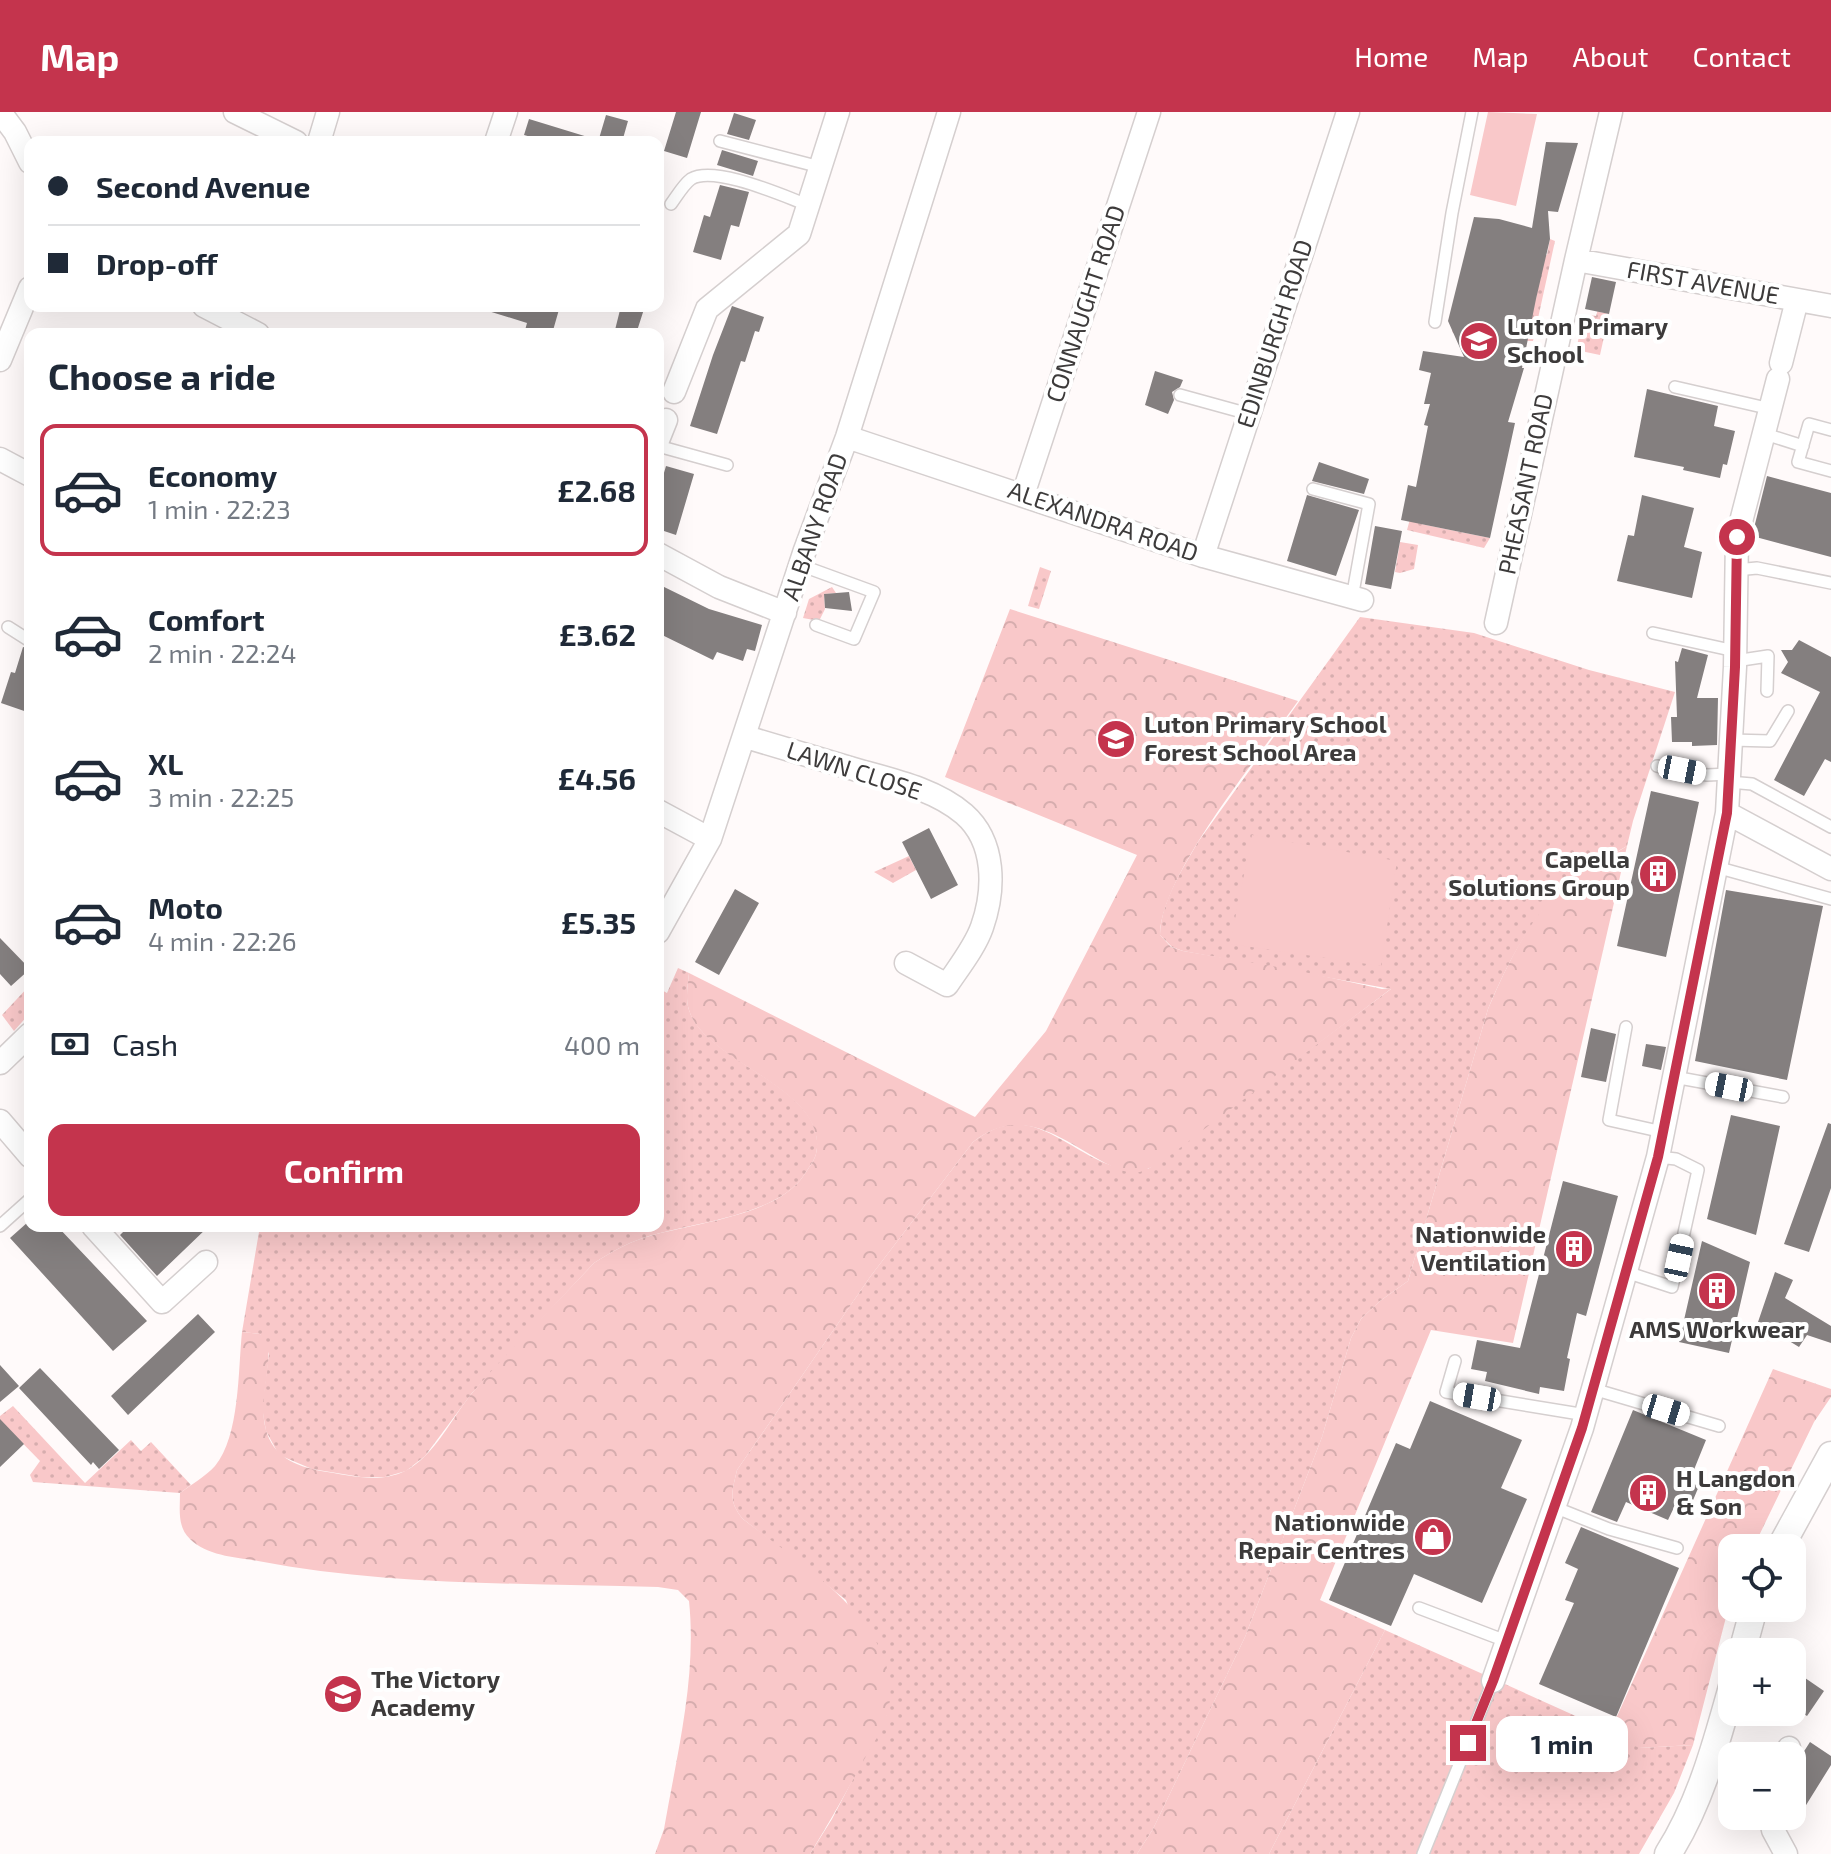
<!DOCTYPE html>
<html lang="en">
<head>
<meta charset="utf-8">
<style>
  body { margin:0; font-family:"Exo 2",sans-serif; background:#f6f6f7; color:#1f2937; height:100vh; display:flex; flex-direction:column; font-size:30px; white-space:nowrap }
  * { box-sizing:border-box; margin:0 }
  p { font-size:26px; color:#747a83 }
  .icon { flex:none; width:44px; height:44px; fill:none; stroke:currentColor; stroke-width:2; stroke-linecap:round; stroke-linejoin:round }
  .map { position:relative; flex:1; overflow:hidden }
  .drawer { position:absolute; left:24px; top:216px; width:640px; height:904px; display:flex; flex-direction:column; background:#fff; border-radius:16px; box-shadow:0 8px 32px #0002 }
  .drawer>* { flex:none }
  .guide { position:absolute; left:24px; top:24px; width:640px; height:176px; border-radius:16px; box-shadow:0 8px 32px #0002; display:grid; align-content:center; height:176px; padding:0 24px; background:#fff }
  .tools { position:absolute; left:1718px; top:1422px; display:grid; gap:16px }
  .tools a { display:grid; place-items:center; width:88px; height:88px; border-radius:16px; background:#fff; box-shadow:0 8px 32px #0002; font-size:40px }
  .end { position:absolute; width:36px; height:36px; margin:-18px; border:10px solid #c4344d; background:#fff; box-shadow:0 0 0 4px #fff }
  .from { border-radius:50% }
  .bubble { position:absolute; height:56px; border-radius:16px; background:#fff; box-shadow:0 8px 32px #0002; font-size:26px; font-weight:700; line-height:56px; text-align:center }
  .car { position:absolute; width:24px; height:48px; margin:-24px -12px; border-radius:10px; box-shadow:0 0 6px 2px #0007; background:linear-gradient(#fff 24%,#345 0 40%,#fff 0 76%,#345 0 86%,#fff 0) }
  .guide b { display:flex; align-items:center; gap:28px; height:76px; font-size:30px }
  .guide b+b { border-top:2px solid #e0e1e3 }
  .guide i { width:20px; height:20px; background:#1f2937 }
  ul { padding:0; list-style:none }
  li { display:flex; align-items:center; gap:24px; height:132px; margin:0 16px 12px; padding:0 8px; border:4px solid transparent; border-radius:16px }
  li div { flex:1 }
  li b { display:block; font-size:30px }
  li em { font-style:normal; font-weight:700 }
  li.on { border-color:#c4344d }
  li>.icon { width:72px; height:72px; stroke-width:1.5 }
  h2 { padding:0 24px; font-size:36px; line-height:96px }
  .pay { display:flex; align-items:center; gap:20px; height:88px; padding:0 24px; font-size:30px }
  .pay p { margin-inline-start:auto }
  .cta { display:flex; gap:16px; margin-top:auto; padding:16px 24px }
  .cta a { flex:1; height:92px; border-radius:16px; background:#c4344d; color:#fff; font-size:32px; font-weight:700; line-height:92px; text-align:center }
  header { display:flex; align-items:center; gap:48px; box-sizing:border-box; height:112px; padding:0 40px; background:#c4344d; color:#fff }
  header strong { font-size:38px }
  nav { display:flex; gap:44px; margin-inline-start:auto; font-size:28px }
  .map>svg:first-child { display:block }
  .green { fill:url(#green-dots) }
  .forest { fill:url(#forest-crowns) }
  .pitch { fill:#f9c8c9 }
  .building { fill:#847f7f }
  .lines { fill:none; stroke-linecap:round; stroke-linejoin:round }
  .service-casing { stroke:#d5cfcf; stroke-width:14 }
  .minor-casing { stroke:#d5cfcf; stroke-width:25 }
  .tertiary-casing { stroke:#d5cfcf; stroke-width:29 }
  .service { stroke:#fff; stroke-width:11 }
  .minor { stroke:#fff; stroke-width:22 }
  .tertiary { stroke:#fff; stroke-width:26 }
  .route { stroke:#c4344d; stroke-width:10 }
  .labels { text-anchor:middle; stroke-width:8; stroke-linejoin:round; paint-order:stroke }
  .street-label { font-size:24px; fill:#3d3b3b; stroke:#fff }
  .poi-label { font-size:24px; font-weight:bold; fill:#3d3b3b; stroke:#fff; text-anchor:start }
</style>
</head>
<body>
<header>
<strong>Map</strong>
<nav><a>Home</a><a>Map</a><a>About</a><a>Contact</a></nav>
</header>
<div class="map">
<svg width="1831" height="1742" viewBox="0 0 1831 1742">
  <defs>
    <pattern id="green-dots" width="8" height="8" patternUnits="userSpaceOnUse" patternTransform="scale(2)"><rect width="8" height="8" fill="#f9c8c9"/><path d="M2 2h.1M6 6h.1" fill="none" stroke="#d6adae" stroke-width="1.8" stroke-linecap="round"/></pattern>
    <pattern id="forest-crowns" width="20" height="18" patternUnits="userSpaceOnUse" patternTransform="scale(2)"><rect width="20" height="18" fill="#f9c8c9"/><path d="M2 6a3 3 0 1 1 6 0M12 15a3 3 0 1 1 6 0" fill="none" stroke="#d6adae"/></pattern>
  </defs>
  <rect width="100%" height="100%" fill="#fffafa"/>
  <path class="green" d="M 1550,127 L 1555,129 L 1533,229 L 1483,229 L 1453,221 L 1452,218 L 1499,228 L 1536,187 L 1543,144 L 1547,143 Z
    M 1600,190 L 1600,200 L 1609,202 L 1600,243 L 1576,238 L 1584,202 L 1596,204 Z
    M 1410,407 L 1421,412 L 1490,426 L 1484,436 L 1407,418 Z
    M 1400,430 L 1418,433 L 1414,457 L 1400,461 L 1395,460 Z
    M 1040,455 L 1051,459 L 1039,497 L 1028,494 Z
    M 832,475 L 836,481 L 824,482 L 825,497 L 819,509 L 803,506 L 809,487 Z
    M 1360,505 L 1474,521 L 1589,558 L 1675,580 L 1633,709 L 1627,734 C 1611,743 1593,752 1578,763 C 1535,797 1509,847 1488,897 L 1408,1169 L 1380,1189 L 1361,1207 L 1351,1226 L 1322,1325 L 1245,1525 L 1153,1717 L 1137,1742 L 810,1742 L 832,1707 L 887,1602 L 846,1488 L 743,1407 C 728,1389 732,1380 737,1358 L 870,1165 L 973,1030 C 1027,987 1060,1034 1110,1053 C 1121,1058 1136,1056 1148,1057 L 1391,877 L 1183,839 L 1172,835 L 1160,823 C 1161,790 1182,758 1198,730 Z
    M 909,744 L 916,758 L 893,771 L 874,760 Z
    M 678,856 L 689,861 C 688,873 685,886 689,898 C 705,951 831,976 816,1042 C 814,1049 808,1057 804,1063 C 777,1105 688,1111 643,1126 C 625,1132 610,1141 594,1151 L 472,1281 L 425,1344 L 406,1359 L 385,1365 L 361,1365 L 312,1357 L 279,1343 L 266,1319 L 262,1295 L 269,1242 L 260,1222 L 242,1220 L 260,1114 L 658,1114 L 658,876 L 667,881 Z
    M 30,873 L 30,901 L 14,919 L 2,903 Z
    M 13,1294 L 85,1371 L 131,1328 L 141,1339 L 151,1330 L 191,1373 L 180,1381 L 33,1370 L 30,1363 L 40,1349 L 0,1308 L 0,1304 Z
    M 1385,1518 L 1640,1633 L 1639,1636 L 1693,1633 L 1674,1681 L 1639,1742 L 1269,1742 Z"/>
  <path class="forest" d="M 1010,497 L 1298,589 C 1261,642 1161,762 1160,823 L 1171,835 L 1183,839 L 1295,858 L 1382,877 L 1392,876 C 1334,920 1275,964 1216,1008 C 1197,1022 1161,1054 1140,1060 C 1129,1063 1115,1056 1105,1051 C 1060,1026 1021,992 973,1030 L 870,1165 L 737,1358 C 732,1380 728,1389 743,1407 C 799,1451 911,1517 887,1603 C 883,1618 872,1633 865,1646 C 847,1679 829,1711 810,1742 L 655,1742 L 664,1717 C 677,1642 697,1565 689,1489 L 678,1478 L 658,1475 C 525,1471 389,1474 258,1449 C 235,1445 207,1444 190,1427 C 177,1415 180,1397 180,1381 C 191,1373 206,1364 215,1354 C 240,1324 238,1258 242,1220 L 260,1222 L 268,1233 C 271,1261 258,1289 266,1318 C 273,1344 295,1354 321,1359 C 348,1363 379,1372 405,1359 C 435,1344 452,1305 473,1280 C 511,1236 554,1194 594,1151 C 610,1141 625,1132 643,1126 C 689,1111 777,1105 804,1063 C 808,1057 814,1049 816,1042 C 830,976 704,951 689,898 C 685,886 688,873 689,861 L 975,1005 L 1046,919 L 1137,743 L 945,665 Z
    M 1627,734 L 1513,1231 L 1431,1218 L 1320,1488 L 1385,1518 L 1269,1742 L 1137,1742 L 1153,1717 L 1245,1525 L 1322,1325 L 1351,1226 L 1361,1207 L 1380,1189 L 1408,1169 L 1488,897 C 1509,848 1534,795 1578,763 C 1593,752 1611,744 1627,734 Z
    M 1773,1257 L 1831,1277 L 1831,1285 L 1814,1310 L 1753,1436 L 1732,1436 L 1732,1482 L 1693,1633 L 1639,1636 L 1610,1620 Z"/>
  <path class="pitch" d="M 1488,0 L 1537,2 L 1516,94 L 1470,83 Z
    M 1252,723 L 1397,749 L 1381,854 L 1230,832 Z"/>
  <path class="building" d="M 676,0 L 701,0 L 687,46 L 664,39 Z
    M 734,1 L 756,8 L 749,28 L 727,22 Z
    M 606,3 L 628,9 L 622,30 L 598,30 Z
    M 529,7 L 591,26 L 591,30 L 549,30 L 524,23 Z
    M 1546,30 L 1578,31 L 1558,100 L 1548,99 L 1550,127 L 1536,187 L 1522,256 L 1524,256 L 1508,310 L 1515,311 L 1490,426 L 1401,408 L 1408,373 L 1416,375 L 1428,314 L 1424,313 L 1430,292 L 1424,292 L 1431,261 L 1419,258 L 1423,239 L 1464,245 L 1448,209 L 1474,105 L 1499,107 L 1532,116 Z
    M 722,38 L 758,49 L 753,64 L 717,53 Z
    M 720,73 L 749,80 L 739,115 L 731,113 L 721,148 L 693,140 L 704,103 L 710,105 Z
    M 1592,165 L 1616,170 L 1609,202 L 1585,197 Z
    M 486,194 L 560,194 L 552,222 L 524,222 L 527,211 L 485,198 Z
    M 621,194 L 645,194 L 636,222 L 614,222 Z
    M 732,194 L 764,205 L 759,220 L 755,219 L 745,250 L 741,249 L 717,322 L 690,314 L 713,243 Z
    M 1155,259 L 1183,268 L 1180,275 L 1172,280 L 1174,288 L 1168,302 L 1145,293 Z
    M 1647,277 L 1718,294 L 1714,314 L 1735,319 L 1727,353 L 1723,352 L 1720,366 L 1683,358 L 1684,355 L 1634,345 Z
    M 1319,350 L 1369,367 L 1364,382 L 1312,369 Z
    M 666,354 L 694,362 L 676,423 L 658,417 L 658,381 Z
    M 1767,364 L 1831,381 L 1831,445 L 1752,424 Z
    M 1307,383 L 1359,398 L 1336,464 L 1287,449 Z
    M 1642,383 L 1694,396 L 1684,435 L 1702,440 L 1692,486 L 1617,469 L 1628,423 L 1634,424 Z
    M 1375,414 L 1402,419 L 1391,477 L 1365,472 Z
    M 658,472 L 709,497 L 762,513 L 755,539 L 747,537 L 743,549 L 717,540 L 713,548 L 658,521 Z
    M 849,480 L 852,499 L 825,496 L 824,482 Z
    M 1799,528 L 1831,545 L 1831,650 L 1825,647 L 1804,684 L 1774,668 L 1820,580 L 1781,561 L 1788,550 L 1781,538 L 1792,538 Z
    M 23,535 L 30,537 L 30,601 L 1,591 L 11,560 L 15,561 Z
    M 1682,536 L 1708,543 L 1697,586 L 1718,586 L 1717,633 L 1692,634 L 1692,630 L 1672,630 L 1671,605 L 1677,605 L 1675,549 L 1678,550 Z
    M 1651,679 L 1699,690 L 1666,845 L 1617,834 Z
    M 929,716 L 958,773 L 931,787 L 902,730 Z
    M 735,777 L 759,791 L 719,863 L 695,850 Z
    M 1726,778 L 1823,794 L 1787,968 L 1695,949 Z
    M 0,826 L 30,857 L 11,874 L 0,862 Z
    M 1591,916 L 1616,922 L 1606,970 L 1581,965 Z
    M 1646,932 L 1666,935 L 1661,958 L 1642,954 Z
    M 1731,1003 L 1780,1014 L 1756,1123 L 1707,1107 Z
    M 1828,1011 L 1831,1012 L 1831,1076 L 1809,1140 L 1784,1132 Z
    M 1563,1069 L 1618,1084 L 1586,1204 L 1577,1201 L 1567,1246 L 1570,1247 L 1564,1279 L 1540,1275 L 1539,1282 L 1485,1269 L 1487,1260 L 1471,1257 L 1477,1228 L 1520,1236 Z
    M 28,1110 L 30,1114 L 57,1114 L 147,1209 L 113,1239 L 10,1126 Z
    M 129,1114 L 209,1114 L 157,1164 L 120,1123 Z
    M 1702,1129 L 1750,1150 L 1729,1241 L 1679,1230 Z
    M 1775,1160 L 1793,1168 L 1785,1186 L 1831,1214 L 1831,1231 L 1807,1223 L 1799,1235 L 1758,1210 Z
    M 198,1202 L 215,1220 L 128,1303 L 111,1284 Z
    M 0,1253 L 19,1274 L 0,1290 Z
    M 40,1256 L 119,1338 L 99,1357 L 93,1350 L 91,1353 L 19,1276 Z
    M 1430,1289 L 1522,1328 L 1501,1376 L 1527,1387 L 1482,1491 L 1414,1462 L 1391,1514 L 1329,1488 L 1396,1331 L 1410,1337 Z
    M 1633,1298 L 1706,1328 L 1689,1370 L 1699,1374 L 1691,1393 L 1678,1387 L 1668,1408 L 1626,1390 L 1617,1410 L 1591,1400 Z
    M 0,1307 L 24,1332 L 0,1355 Z
    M 1581,1415 L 1679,1456 L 1616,1605 L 1539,1572 L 1574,1491 L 1565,1488 L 1578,1457 L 1565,1451 Z
    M 1792,1557 L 1824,1579 L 1807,1604 L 1792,1594 Z
    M 1810,1630 L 1831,1644 L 1831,1653 L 1803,1698 L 1792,1692 L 1792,1658 Z"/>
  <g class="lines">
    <defs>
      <path id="service" d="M 720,29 L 820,55
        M 671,92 C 677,84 683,73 691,67 C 715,53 783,84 808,93
        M 1435,210 L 1452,101 L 1472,0
        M 1675,275 L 1771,297
        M 1180,283 L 1249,302
        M 1831,318 L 1809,312 L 1798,350 L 1831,359
        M 1765,322 L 1803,334
        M 658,334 L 727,353
        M 1313,377 L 1369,392 L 1352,486
        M 800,453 L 874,480 L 854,527 L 816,513
        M 1736,458 L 1757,456 L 1831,471
        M 8,515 L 30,529
        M 1653,521 L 1735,539
        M 1735,549 L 1768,544 L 1767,579
        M 1731,628 L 1770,629 L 1788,599
        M 1657,654 L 1707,663 L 1730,662
        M 1729,670 L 1752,672 L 1831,715
        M 1716,755 L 1831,787
        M 1626,915 L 1609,1008 L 1663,1020
        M 1674,965 L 1783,985
        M 0,1114 L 30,1087
        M 1626,1160 L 1672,1175 L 1698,1058 L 1676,1047 L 1658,1045
        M 1455,1249 L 1446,1280 L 1586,1303
        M 1593,1277 L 1719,1314
        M 1554,1395 L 1609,1417 L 1677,1436
        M 1419,1496 L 1506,1529
        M 1423,1742 L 1493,1569"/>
      <path id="minor" d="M 0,0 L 15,20 L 30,50
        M 235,0 L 296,30
        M 319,30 L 328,0
        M 496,30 L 506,0
        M 1576,148 L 1831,194
        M 204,194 L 258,222
        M 0,248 L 30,176
        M 1781,251 L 1797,188
        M 674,280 L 707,197 L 799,122 L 838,0
        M 847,325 L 1203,444 L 1362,488
        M 658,328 L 666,308
        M 0,347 L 30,363
        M 1023,383 L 1149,0
        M 658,442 L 719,475 L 785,501
        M 1203,444 L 1348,0
        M 1496,511 L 1576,148 L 1611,0
        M 746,625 C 783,636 820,647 857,658 C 892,668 935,677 964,702 C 996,730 995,778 982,815 C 975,835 959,855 947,873 L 906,851
        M 658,699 L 710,727
        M 1727,701 L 1831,757
        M 658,820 L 710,727 L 805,438 L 847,325 L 949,0
        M 0,951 L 30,922
        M 0,1009 L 30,1044
        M 93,1114 L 162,1190 L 206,1150
        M 1493,1569 L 1582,1316 L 1658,1045 L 1727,701 L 1735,555 L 1737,425 L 1778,267
        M 1785,1644 L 1789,1636
        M 1770,1704 L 1773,1718 L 1786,1742"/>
      <path id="tertiary" d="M 1780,1436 L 1831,1343
        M 1742,1540 L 1754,1496
        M 1668,1742 C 1700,1692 1716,1632 1732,1575"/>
    </defs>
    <use href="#service" class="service-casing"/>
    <use href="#minor" class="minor-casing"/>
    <use href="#tertiary" class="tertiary-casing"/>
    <use href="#service" class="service"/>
    <use href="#minor" class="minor"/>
    <use href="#tertiary" class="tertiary"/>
  </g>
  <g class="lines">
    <path class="route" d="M 1468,1631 L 1493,1569 L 1582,1316 L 1658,1045 L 1727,701 L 1735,555 L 1737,425"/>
  </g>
  <defs>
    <symbol id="school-disc" viewBox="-11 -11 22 22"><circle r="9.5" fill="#c4344d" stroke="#fff"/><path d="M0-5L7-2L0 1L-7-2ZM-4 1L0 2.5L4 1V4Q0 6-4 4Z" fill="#fff"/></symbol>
    <symbol id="building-disc" viewBox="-11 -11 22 22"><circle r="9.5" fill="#c4344d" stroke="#fff"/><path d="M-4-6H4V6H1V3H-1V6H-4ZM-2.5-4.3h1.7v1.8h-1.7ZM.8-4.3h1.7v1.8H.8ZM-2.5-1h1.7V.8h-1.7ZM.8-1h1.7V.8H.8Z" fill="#fff"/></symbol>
    <symbol id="shop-disc" viewBox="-11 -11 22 22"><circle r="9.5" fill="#c4344d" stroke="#fff"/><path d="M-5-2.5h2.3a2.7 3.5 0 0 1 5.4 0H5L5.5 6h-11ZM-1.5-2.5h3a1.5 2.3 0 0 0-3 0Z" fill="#fff"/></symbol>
  </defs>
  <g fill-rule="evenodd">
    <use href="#school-disc" x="1457" y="207" width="44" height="44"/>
    <use href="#school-disc" x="1094" y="605" width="44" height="44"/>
    <use href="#building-disc" x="1636" y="740" width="44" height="44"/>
    <use href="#building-disc" x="1552" y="1115" width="44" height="44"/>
    <use href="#building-disc" x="1695" y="1157" width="44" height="44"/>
    <use href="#building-disc" x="1626" y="1359" width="44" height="44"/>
    <use href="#shop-disc" x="1411" y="1403" width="44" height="44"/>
    <use href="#school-disc" x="321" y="1560" width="44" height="44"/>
  </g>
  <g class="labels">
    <g class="street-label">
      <text transform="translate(1703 171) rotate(10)" y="8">FIRST AVENUE</text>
      <text transform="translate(1086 192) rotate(-72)" y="8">CONNAUGHT ROAD</text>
      <text transform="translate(1275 222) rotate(-72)" y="8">EDINBURGH ROAD</text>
      <text transform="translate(1526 372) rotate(-78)" y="8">PHEASANT ROAD</text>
      <text transform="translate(1103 410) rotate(19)" y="8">ALEXANDRA ROAD</text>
      <text transform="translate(815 415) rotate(-71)" y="8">ALBANY ROAD</text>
      <text transform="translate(854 659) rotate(18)" y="8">LAWN CLOSE</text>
    </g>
    <g class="poi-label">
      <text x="1507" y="223">Luton Primary<tspan x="1507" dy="28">School</tspan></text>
      <text x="1144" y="621">Luton Primary School<tspan x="1144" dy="28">Forest School Area</tspan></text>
      <text x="1630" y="756" text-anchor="end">Capella<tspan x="1630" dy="28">Solutions Group</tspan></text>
      <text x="1546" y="1131" text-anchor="end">Nationwide<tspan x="1546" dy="28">Ventilation</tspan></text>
      <text x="1717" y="1226" text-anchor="middle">AMS Workwear</text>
      <text x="1676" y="1375">H Langdon<tspan x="1676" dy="28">&amp; Son</tspan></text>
      <text x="1405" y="1419" text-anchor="end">Nationwide<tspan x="1405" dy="28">Repair Centres</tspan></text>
      <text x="371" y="1576">The Victory<tspan x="371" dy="28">Academy</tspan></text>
    </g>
  </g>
</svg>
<div class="tools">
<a><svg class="icon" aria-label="locate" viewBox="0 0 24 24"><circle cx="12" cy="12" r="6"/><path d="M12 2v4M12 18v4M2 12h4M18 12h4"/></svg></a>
<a>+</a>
<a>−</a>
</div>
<i class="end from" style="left:1737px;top:425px"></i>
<i class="end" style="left:1468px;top:1631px"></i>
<div class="bubble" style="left:1496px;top:1604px;width:132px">1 min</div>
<i class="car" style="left:1682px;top:658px;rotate:101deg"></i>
<i class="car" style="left:1729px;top:975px;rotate:281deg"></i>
<i class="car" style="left:1679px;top:1146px;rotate:12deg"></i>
<i class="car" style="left:1477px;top:1285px;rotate:280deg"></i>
<i class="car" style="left:1666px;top:1298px;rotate:107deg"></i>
<div class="guide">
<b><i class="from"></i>Second Avenue</b>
<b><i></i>Drop-off</b>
</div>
<section class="drawer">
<h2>Choose a ride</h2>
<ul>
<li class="on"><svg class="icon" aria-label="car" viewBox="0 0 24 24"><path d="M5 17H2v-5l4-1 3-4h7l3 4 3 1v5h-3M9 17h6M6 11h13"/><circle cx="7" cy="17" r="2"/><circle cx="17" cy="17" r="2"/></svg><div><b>Economy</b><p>1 min · 22:23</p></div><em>£2.68</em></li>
<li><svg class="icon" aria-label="car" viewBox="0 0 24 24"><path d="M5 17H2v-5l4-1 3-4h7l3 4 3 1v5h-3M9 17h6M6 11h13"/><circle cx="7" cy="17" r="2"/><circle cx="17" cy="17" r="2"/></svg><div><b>Comfort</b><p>2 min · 22:24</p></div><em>£3.62</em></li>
<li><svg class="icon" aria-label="car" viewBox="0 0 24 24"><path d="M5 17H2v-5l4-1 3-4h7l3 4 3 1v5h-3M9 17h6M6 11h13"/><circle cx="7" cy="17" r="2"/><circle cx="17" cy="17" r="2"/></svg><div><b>XL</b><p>3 min · 22:25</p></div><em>£4.56</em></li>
<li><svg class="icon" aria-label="car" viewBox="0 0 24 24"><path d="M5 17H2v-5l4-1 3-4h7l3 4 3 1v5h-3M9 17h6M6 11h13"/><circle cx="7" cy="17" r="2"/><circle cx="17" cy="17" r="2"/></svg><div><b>Moto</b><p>4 min · 22:26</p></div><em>£5.35</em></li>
</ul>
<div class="pay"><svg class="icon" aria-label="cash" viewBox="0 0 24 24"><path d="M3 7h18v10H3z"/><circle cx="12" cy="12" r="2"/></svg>Cash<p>400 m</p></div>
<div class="cta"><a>Confirm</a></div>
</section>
</div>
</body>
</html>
